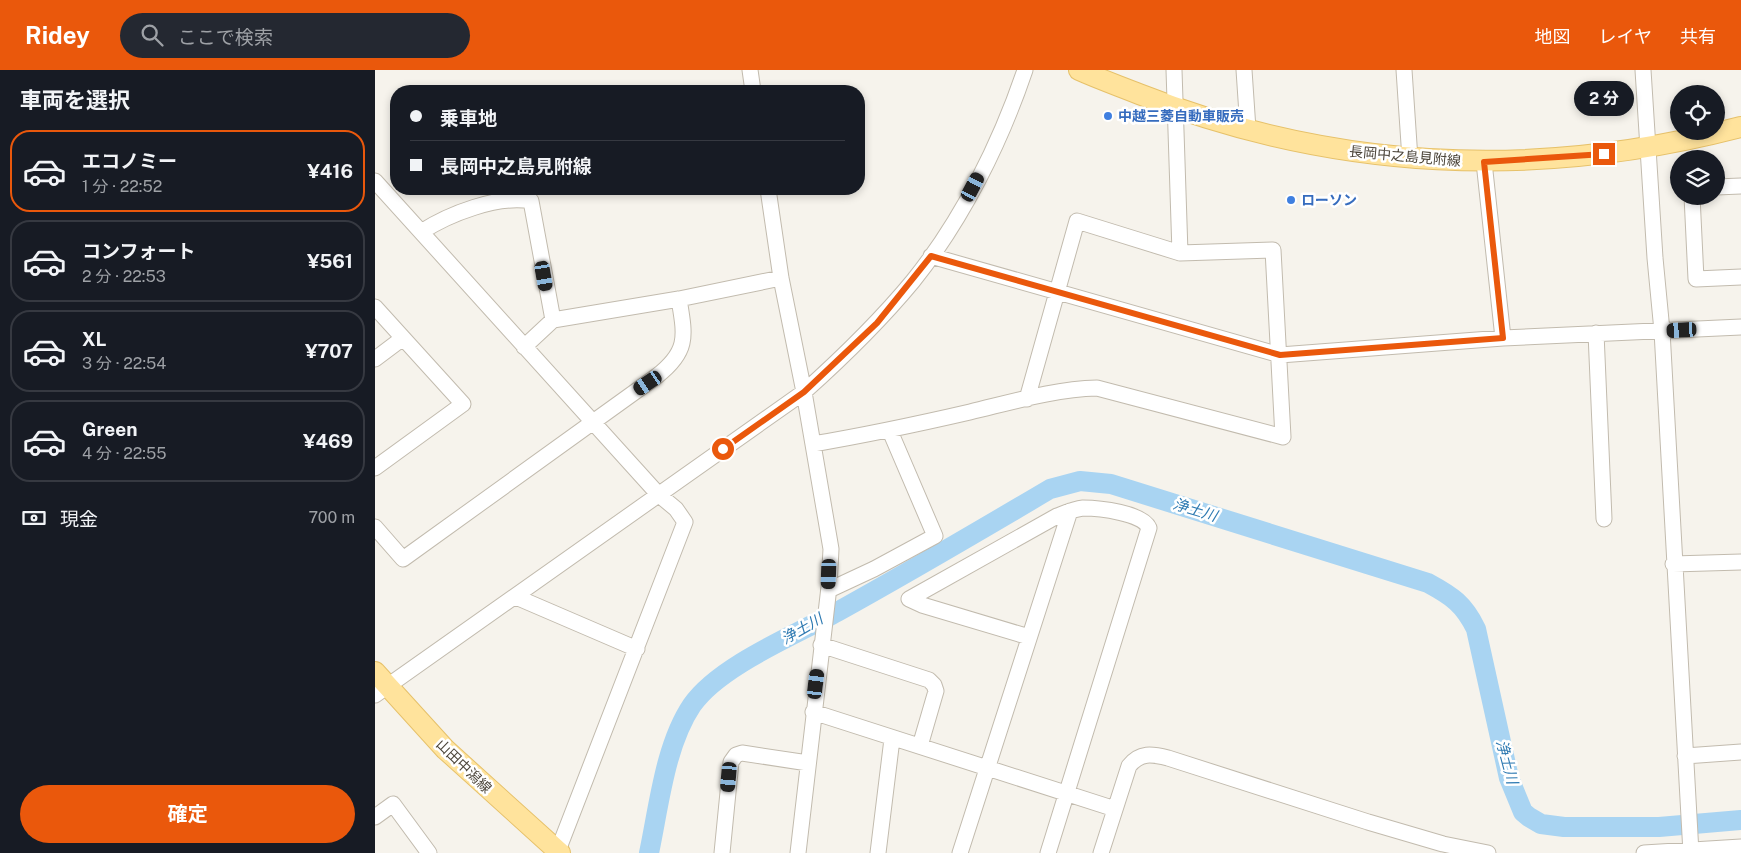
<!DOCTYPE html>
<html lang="ja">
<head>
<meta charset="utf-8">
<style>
  body { margin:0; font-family:"Public Sans","Noto Sans JP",sans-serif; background:#242831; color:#f1f3f6; height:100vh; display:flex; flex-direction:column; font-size:19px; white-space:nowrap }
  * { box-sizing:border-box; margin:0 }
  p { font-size:16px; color:#9ea1a6 }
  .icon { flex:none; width:28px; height:28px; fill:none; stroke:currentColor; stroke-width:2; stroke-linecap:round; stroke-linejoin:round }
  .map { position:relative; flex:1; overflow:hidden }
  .panel { display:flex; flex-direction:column; background:#171b24; width:375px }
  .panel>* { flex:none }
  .guide { position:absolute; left:15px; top:15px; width:475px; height:110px; border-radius:20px; box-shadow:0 2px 8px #0003; display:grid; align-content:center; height:110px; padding:0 20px; background:#171b24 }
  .controls { position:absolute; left:1295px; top:15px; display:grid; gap:10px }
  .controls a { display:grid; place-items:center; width:55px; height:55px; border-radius:50%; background:#171b24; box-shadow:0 2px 8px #0003; font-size:25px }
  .end { position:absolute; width:22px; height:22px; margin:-11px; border:6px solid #ea580c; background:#fff; box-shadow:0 0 0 2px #fff }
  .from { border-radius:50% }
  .bubble { position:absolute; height:35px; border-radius:18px; background:#171b24; box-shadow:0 2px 8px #0003; font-size:16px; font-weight:700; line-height:35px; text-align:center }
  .car { position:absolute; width:15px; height:30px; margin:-15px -8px; border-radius:6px; box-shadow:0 0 4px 1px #0007; background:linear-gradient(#222 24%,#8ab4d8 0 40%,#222 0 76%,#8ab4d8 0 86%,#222 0) }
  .guide b { display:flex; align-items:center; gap:18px; height:48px; font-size:19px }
  .guide b+b { border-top:1px solid #363941 }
  .guide i { width:12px; height:12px; background:#f1f3f6 }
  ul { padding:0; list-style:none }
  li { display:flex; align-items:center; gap:15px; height:82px; margin:0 10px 8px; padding:0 10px; border:2px solid #363941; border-radius:20px }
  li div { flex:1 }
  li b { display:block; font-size:19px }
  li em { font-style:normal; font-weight:700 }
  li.on { border-color:#ea580c }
  li>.icon { width:45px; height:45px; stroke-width:1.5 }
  h2 { padding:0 20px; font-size:22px; line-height:60px }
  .pay { display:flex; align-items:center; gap:12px; height:55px; padding:0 20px; font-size:19px }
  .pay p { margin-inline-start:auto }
  .cta { display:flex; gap:10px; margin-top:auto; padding:10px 20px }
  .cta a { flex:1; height:58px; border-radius:30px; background:#ea580c; color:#fff; font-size:20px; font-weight:700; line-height:58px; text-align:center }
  header { display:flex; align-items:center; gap:30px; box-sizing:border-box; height:70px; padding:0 25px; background:#ea580c; color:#fff }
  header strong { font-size:24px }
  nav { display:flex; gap:28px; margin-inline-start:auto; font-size:18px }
  .search { width:350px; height:45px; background:#242831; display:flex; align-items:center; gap:12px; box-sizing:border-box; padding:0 18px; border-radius:28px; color:#9ea1a6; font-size:19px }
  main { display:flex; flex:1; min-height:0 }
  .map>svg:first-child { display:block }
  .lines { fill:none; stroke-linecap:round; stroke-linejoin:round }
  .river { stroke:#a9d4f2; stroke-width:20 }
  .minor-casing { stroke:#c2bbae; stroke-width:17 }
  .major-casing { stroke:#e6c16a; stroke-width:22 }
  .minor { stroke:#fff; stroke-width:15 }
  .major { stroke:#ffe39c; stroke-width:20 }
  .route { stroke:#ea580c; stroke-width:6 }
  .shop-dot { fill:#3f7fe0; stroke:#fff; stroke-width:2 }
  .labels { text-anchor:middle; stroke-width:5; stroke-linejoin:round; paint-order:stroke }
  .shop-label { font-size:14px; font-weight:bold; fill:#366cbe; stroke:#fff; text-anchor:start }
  .street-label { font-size:14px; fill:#4b4439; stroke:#fff }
  .water-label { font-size:15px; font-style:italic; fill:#2e7ab2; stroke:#fff }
</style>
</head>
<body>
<header>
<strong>Ridey</strong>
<div class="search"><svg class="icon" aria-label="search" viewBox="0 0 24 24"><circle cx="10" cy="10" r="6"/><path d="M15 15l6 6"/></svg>ここで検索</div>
<nav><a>地図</a><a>レイヤ</a><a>共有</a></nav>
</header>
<main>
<section class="panel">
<h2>車両を選択</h2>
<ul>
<li class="on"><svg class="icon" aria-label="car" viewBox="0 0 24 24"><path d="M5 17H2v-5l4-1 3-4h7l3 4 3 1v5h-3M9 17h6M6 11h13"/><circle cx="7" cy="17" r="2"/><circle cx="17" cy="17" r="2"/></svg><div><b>エコノミー</b><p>1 分 · 22:52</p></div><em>¥416</em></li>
<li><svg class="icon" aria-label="car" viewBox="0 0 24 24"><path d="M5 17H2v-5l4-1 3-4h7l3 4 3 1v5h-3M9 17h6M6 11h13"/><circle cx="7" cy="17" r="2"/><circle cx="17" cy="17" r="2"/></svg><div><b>コンフォート</b><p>2 分 · 22:53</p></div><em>¥561</em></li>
<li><svg class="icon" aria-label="car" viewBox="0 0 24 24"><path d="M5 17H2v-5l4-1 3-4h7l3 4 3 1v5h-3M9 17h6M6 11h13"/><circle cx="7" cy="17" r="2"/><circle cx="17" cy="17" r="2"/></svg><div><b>XL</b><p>3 分 · 22:54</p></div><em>¥707</em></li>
<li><svg class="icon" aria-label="car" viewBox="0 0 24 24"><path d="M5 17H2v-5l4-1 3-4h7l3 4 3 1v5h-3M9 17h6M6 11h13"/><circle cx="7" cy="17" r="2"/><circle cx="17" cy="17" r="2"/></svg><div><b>Green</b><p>4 分 · 22:55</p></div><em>¥469</em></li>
</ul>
<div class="pay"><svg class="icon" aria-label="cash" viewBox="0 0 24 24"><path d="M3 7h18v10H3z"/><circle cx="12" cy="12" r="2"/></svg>現金<p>700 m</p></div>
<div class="cta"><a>確定</a></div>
</section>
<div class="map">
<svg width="1366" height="783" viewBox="0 0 1366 783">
  <rect width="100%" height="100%" fill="#f6f3ec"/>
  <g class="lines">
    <path class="river" d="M 274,783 C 284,736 290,675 317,635 C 344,596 420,565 462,542 C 534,502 604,461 675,419 L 705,411 L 736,414 L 1053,513 C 1077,526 1089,534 1101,559 L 1134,708 L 1148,742 L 1154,747 L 1166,754 L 1189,757 L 1284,757 L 1366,750"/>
    <defs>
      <path id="minor" d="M 375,0 L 378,21
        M 799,0 L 805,183
        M 869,0 L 873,59
        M 1029,0 L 1035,89
        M 1268,0 L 1280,188 L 1287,261 L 1316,783
        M 1109,92 L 1128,268
        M 0,111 L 283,424 L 301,439 L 310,452 L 182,783
        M 1341,117 L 1366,116
        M 393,119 L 406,208 L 429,322 L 456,479 L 454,517 L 423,783
        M 1317,126 L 1321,209 L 1366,207
        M 46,162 C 74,144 122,125 156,131 L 178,250
        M 556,186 L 905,285 L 1128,268 L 1366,257
        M 0,237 L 88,334 L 0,398
        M 1221,263 L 1229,449
        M 149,277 L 178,250 L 304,229 L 406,208
        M 0,289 L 28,268
        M 438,374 C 491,365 543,354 595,342 C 637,332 680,319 722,318 L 908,367 L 898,180 L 805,183 L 702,151 L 652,329
        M 0,457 L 28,489 L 282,306 C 314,281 310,266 304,229
        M 1298,494 L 1366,492
        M 454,520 L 499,499 L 560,466 L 515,361
        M 141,527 L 262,579
        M 654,567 L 547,535 L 534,529 L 682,446 C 690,443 699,439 708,438 C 724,438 768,443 774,458 L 673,783
        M 446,575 L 554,610 L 559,615 L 561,621 L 545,676
        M 0,625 L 429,322 C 468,287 505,251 538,211 C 587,150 625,74 650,0
        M 438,642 L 740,739
        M 1310,686 L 1366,682
        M 0,747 L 18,734 L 54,783
        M 347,783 L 356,692 L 361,685 L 367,683 L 433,693
        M 503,783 L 517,669
        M 585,783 L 695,441
        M 726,783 L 754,696 C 765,682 777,684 793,688 L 993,752 L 1068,774 L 1113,783
        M 1269,783 L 1366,777"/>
      <path id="major" d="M 704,0 C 724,9 744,16 764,24 C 960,101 1163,110 1366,57
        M 0,602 L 70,679 L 185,783"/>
    </defs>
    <use href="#minor" class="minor-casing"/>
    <use href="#major" class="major-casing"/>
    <use href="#minor" class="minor"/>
    <use href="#major" class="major"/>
  </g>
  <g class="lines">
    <path class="route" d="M 348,379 L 429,322 L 502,253 L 556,186 L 905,285 L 1128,268 L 1109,92 L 1229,84"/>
  </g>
  <g class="shop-dot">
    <circle cx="733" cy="46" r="5"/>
    <circle cx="916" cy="130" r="5"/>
  </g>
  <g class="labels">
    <g class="shop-label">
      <text x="743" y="51">中越三菱自動車販売</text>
      <text x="926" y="135">ローソン</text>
    </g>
    <g class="street-label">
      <text transform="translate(1030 86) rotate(5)" y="5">長岡中之島見附線</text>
      <text transform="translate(89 696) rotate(44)" y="5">山田中潟線</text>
    </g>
    <g class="water-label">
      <text transform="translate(820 440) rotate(17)" y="5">浄土川</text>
      <text transform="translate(427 559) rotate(-30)" y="5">浄土川</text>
      <text transform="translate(1132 692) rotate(75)" y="5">浄土川</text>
    </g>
  </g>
</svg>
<div class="controls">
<a><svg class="icon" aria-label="locate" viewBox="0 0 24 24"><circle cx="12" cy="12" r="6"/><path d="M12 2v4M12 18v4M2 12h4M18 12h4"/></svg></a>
<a><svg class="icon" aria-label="layers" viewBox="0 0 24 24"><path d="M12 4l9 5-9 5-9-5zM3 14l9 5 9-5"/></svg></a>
</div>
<i class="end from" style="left:348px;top:379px"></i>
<i class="end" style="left:1229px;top:84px"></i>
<div class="bubble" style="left:1199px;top:11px;width:60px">2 分</div>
<i class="car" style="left:598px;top:117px;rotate:28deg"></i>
<i class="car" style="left:169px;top:206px;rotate:170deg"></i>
<i class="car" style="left:1307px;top:260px;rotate:267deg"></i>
<i class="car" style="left:273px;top:313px;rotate:236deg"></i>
<i class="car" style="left:454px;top:504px;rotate:182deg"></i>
<i class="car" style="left:441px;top:614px;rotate:7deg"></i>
<i class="car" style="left:354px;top:707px;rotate:185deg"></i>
<div class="guide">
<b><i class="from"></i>乗車地</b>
<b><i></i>長岡中之島見附線</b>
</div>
</div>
</main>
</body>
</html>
